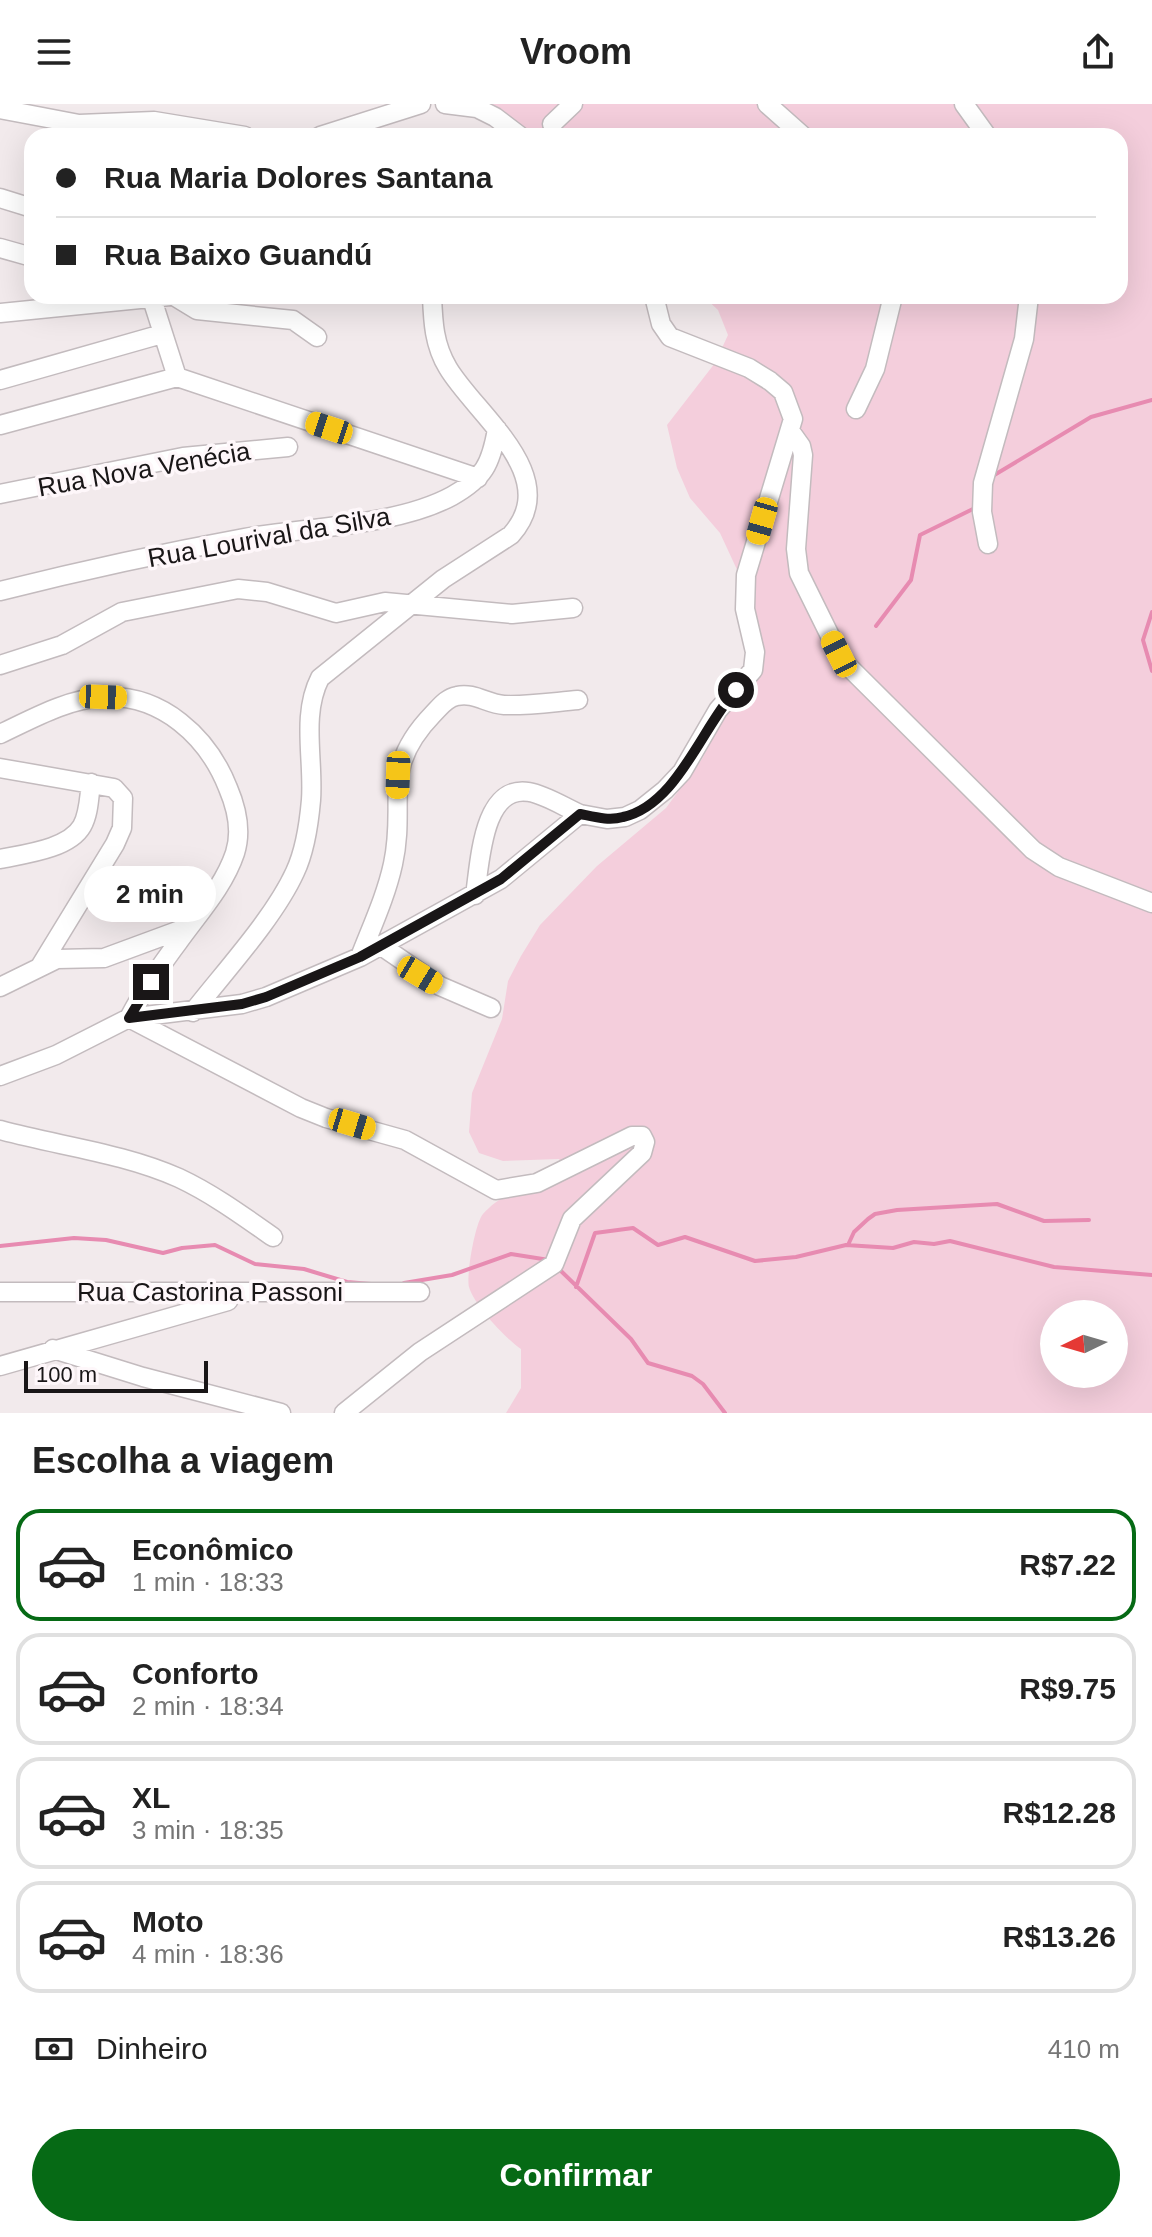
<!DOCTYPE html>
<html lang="pt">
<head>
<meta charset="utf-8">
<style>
  body { margin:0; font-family:Helvetica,sans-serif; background:#f2f2f2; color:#222; height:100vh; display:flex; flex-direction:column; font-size:30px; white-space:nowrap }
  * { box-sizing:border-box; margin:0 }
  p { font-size:26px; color:#767676 }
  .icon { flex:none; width:44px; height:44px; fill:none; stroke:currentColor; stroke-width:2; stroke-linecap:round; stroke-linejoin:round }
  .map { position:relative; height:1309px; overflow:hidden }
  .panel { display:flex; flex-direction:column; background:#fff; flex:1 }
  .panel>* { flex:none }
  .guide { position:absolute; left:24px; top:24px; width:1104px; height:176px; border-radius:24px; box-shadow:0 8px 32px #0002; display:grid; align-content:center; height:176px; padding:0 32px; background:#fff }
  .needle { width:52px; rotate:265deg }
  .tools { position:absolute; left:1040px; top:1196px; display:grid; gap:16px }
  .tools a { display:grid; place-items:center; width:88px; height:88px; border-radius:50%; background:#fff; box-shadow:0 8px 32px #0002; font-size:40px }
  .scale { position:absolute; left:24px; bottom:20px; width:184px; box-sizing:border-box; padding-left:8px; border:4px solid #191617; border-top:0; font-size:22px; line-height:28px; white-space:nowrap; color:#191617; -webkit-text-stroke:6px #fef7fa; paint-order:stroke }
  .end { position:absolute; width:36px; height:36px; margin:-18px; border:10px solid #191617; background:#fff; box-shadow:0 0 0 4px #fff }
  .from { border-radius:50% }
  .bubble { position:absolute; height:56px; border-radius:28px; background:#fff; box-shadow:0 8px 32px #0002; font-size:26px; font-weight:800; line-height:56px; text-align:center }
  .car { position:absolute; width:24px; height:48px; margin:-24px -12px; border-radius:10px; box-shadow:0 0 6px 2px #0007; background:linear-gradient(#f5c518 24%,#345 0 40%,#f5c518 0 76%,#345 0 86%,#f5c518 0) }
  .guide b { display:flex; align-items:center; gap:28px; height:76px; font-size:30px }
  .guide b+b { border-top:2px solid #e0e0e0 }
  .guide i { width:20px; height:20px; background:#222 }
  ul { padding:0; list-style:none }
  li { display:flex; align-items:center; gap:24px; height:112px; margin:0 16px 12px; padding:0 16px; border:4px solid #e0e0e0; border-radius:24px }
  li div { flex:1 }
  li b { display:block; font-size:30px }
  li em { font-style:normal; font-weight:800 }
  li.current { border-color:#066a15 }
  li>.icon { width:72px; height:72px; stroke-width:1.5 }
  h2 { padding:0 32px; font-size:36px; line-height:96px }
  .pay { display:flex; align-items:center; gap:20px; height:88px; padding:0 32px; font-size:30px }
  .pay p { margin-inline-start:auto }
  .button { display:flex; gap:16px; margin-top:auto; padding:16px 32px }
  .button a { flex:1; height:92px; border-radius:48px; background:#066a15; color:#fff; font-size:32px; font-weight:800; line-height:92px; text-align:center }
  header { display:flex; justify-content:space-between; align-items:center; height:104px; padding:0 32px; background:#fff; font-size:36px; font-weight:800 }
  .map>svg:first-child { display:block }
  .green { fill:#f4cedc; fill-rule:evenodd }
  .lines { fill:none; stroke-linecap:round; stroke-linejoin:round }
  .stream { stroke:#e78bb1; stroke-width:4 }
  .minor-casing { stroke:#c3bbbe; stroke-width:21 }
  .minor { stroke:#fff; stroke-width:18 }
  .route { stroke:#191617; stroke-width:10 }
  .labels { text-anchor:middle; stroke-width:7; stroke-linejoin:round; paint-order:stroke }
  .street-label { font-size:26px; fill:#191617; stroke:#fef7fa }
</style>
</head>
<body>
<header><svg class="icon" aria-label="menu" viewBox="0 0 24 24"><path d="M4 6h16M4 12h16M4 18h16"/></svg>Vroom<svg class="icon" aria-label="share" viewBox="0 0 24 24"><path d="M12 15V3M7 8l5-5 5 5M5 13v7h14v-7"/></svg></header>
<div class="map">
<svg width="1152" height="1309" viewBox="0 0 1152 1309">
  <rect width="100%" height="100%" fill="#f2eaec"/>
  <path class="green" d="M 492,0 L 1152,0 L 1152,1309 L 506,1309 L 521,1284 L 521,1245 C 506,1235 474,1201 469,1183 C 466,1172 475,1119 483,1110 C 502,1088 538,1076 564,1063 L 559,1055 L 503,1057 L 479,1049 L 469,1028 L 472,989 L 502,915 L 508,877 L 521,852 L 540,821 L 597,762 L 666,704 L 702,655 L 725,611 L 760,566 L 739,470 L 720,429 L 690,394 L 677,364 L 667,321 L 715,259 L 728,231 L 718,206 L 703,192 L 1120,192 L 1120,32 L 528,32 ZM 1054,1210 L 1114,1210 L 1114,1270 L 1054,1270 Z"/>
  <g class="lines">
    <path class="stream" d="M 991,373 L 1091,313 L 1152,296
      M 1152,508 L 1143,536 L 1152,567
      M 876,522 L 911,476 L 920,431 L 975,404
      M 848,1141 L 854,1128 L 868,1115 L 875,1110 L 897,1106 L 997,1100 L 1044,1117 L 1089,1116
      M 0,1142 L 74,1134 L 106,1136 L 163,1149 L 182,1144 L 215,1141 L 255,1160 L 304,1165 L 347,1178 L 371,1180
      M 561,1167 L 631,1235 L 648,1259 L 692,1272 L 703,1280 L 725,1309
      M 404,1179 L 452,1171 L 511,1150 L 549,1156
      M 576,1183 L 595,1129 L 633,1124 L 658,1141 L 685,1133 L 755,1157 L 796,1153 L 846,1141 L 893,1144 L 914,1138 L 934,1140 L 950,1137 L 1054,1163 L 1152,1171"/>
    <defs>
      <path id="minor" d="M 445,0 L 477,4
        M 469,0 L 495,13 L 520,32
        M 767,0 L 803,32
        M 964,0 L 987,32
        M 0,5 L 79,20 L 154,17 L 245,32
        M 552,20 L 573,0
        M 320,32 L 421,0
        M 0,94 L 32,104
        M 0,144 L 32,153
        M 174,192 L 197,206 L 293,216 L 317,233
        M 152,195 L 177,273
        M 0,209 L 170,192
        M 177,273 L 478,374
        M 0,276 L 162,230
        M 856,305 L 875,265 L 893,192
        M 0,321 L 177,273
        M 791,328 L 801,342 L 803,351 L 796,445 L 799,469 L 839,550 L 849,563 L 1033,746 L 1059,763 L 1152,799
        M 0,390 L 183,353 L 288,343
        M 988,440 L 982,408 L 983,379 L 1024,235 L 1029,192
        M 0,487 C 80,467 162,449 244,434 C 307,423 397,422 452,392 C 484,374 491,360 497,325
        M 0,561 L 62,541 L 122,508 L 238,485 L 267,488 L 336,509 L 385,498 L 512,510 L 573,504
        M 0,630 C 32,615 67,595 103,593 C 162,590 208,633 228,684 C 237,705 242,727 235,749 C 224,782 199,809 179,837 C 161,861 143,887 129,914 L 301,1004 L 326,1014 L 405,1036 L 496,1086 L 537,1079 L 632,1032 L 642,1032 L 645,1038 L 642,1049 L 572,1115 L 554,1160 L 420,1248 L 344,1309
        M 0,664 L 114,684 L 123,694 L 122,724 L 115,740 L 41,861
        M 0,755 C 24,750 69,745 82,722 C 89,710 89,693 91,679
        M 475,791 C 480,760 482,680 529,688 C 546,691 564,703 580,710
        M 380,841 L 440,882 L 491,904
        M 360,853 C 372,822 386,792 393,760 C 407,696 379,666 433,610 C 440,603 446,594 457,592 C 474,588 487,600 504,601 C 528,602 554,598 578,596
        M 0,883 L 57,855 L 104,854 L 188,823
        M 193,908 C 225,867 274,814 295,768 C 305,747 309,719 311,696 C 314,656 301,611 320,574 L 443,475 L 511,431 C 564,372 476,311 448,264 C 434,241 433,218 432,192
        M 0,972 L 56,951 L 129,914 L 242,900 L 266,893 L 360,853 L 501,775 L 580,710 L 607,715 L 625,713 L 640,706 L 665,686 L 682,668 L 718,606 L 753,566 L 755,548 L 745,505 L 746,471 L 793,315 L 783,288 L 770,277 L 749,264 L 670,233 L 661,220 L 654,192
        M 0,1026 C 59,1042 123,1049 179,1074 C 213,1090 243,1112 273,1133
        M 0,1188 L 420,1188
        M 53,1245 L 143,1273 L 281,1309
        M 0,1262 L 228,1197"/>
    </defs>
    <use href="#minor" class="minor-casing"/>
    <use href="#minor" class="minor"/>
  </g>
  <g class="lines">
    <path class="route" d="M 151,878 L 129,914 L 242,900 L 266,893 L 360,853 L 501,775 L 580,710 C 595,713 609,717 623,713 C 677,701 702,623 736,586"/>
  </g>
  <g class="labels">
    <g class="street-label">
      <text transform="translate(144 365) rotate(-10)" y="9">Rua Nova Venécia</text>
      <text transform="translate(269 433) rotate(-10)" y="9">Rua Lourival da Silva</text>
      <text x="210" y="1197">Rua Castorina Passoni</text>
    </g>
  </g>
</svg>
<div class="tools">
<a><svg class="needle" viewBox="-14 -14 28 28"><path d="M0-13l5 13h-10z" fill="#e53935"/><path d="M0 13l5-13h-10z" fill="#767676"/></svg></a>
</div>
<div class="scale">100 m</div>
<i class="end from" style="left:736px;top:586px"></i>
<i class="end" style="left:151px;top:878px"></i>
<div class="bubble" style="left:84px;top:762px;width:132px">2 min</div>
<i class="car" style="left:329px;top:324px;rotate:288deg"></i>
<i class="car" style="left:762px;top:417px;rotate:196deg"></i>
<i class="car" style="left:839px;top:550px;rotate:333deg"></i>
<i class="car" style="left:103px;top:593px;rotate:92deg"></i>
<i class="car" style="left:398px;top:671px;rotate:182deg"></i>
<i class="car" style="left:420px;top:871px;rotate:121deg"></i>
<i class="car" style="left:352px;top:1020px;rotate:107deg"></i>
<div class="guide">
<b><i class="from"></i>Rua Maria Dolores Santana</b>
<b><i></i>Rua Baixo Guandú</b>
</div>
</div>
<section class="panel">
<h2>Escolha a viagem</h2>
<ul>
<li class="current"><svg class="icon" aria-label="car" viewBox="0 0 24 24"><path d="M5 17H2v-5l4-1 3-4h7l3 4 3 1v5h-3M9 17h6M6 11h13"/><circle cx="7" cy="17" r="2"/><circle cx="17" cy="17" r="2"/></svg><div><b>Econômico</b><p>1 min · 18:33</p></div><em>R$7.22</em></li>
<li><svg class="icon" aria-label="car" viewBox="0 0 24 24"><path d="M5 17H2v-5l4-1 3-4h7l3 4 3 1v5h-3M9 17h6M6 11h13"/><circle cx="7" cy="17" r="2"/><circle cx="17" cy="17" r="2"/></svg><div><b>Conforto</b><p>2 min · 18:34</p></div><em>R$9.75</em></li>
<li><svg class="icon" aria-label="car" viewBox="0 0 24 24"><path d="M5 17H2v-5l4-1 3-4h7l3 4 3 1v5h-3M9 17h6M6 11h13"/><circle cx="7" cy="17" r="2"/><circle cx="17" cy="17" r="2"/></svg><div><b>XL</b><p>3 min · 18:35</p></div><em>R$12.28</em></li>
<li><svg class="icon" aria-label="car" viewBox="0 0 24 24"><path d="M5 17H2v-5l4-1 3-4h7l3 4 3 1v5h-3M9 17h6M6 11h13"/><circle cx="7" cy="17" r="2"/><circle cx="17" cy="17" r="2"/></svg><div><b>Moto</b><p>4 min · 18:36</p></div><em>R$13.26</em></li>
</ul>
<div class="pay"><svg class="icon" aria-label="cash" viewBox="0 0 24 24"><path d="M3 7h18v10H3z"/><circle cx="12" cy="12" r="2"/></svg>Dinheiro<p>410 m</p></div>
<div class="button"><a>Confirmar</a></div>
</section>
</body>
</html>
